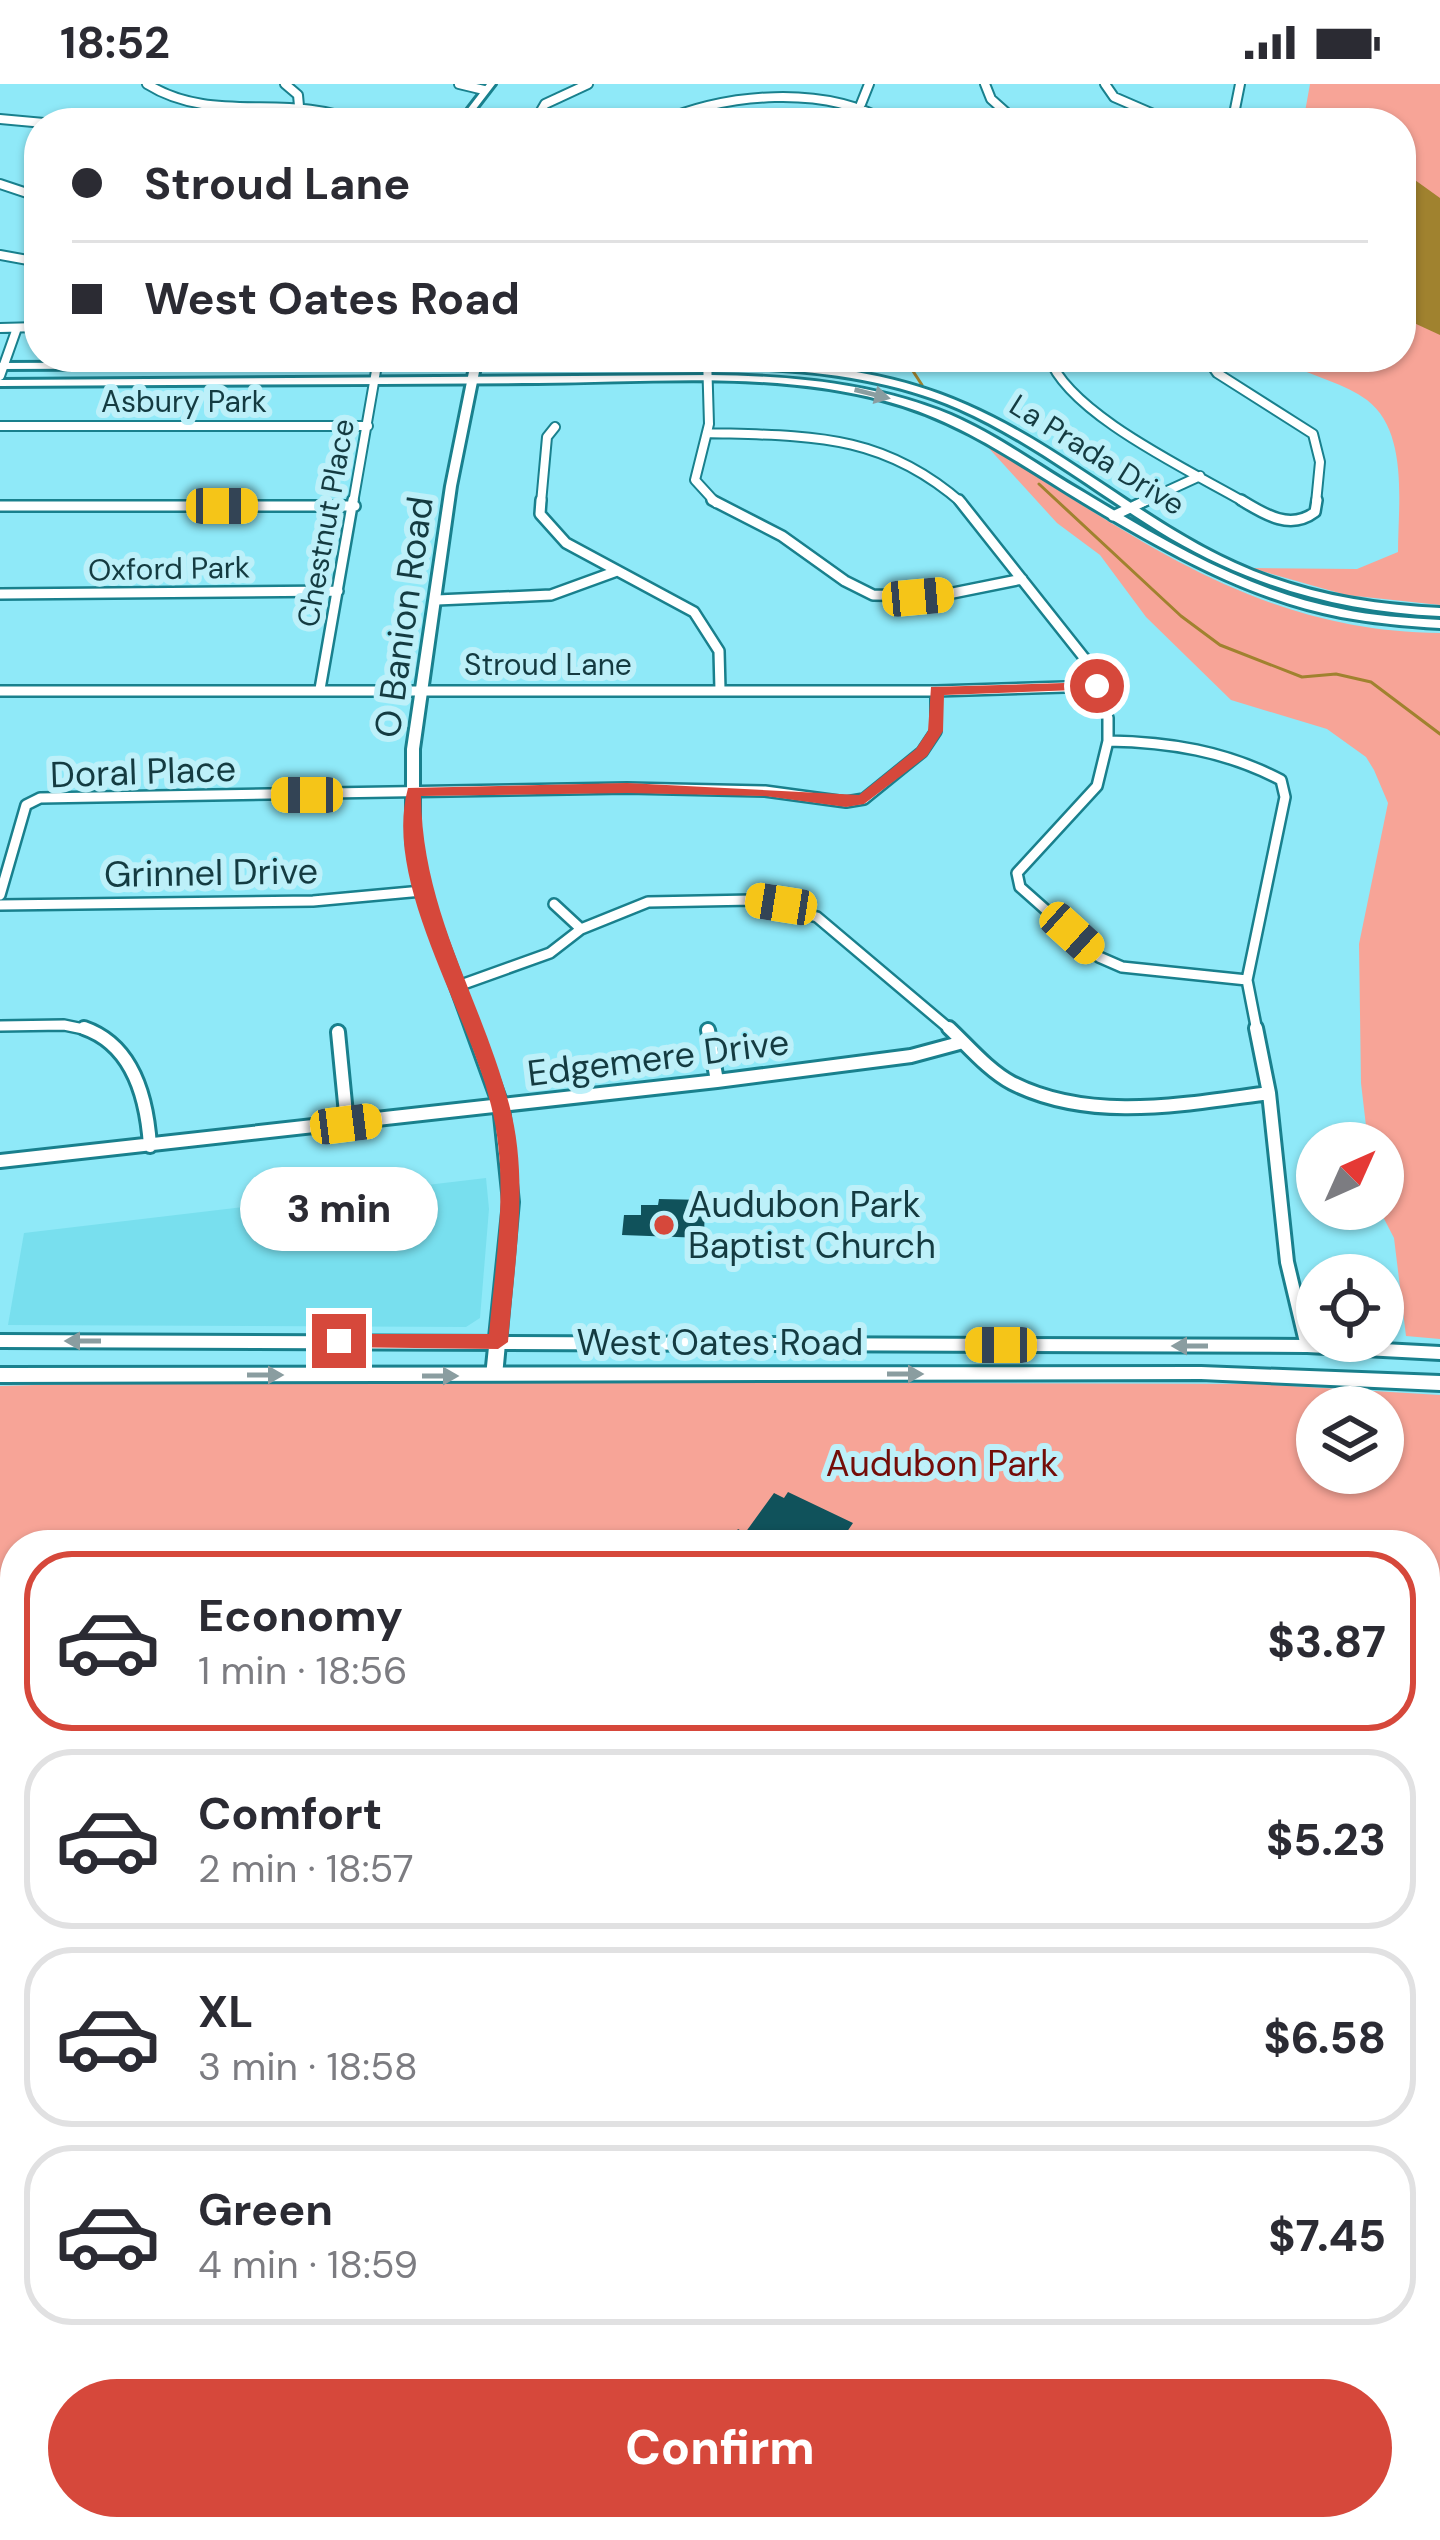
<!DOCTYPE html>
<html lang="en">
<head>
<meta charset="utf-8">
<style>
  body { margin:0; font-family:"DM Sans",sans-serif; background:#f2f2f3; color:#2b2b33; height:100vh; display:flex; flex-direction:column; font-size:45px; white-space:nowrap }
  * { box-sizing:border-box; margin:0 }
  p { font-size:39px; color:#7c7c81 }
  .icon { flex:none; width:66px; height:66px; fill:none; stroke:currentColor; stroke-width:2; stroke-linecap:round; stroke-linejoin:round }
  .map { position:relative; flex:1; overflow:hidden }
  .details { position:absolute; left:0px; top:1446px; width:1440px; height:1011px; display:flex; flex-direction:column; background:#fff; border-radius:48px 48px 0 0; box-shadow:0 3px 9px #0004 }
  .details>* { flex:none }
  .banner { position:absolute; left:24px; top:24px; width:1392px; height:264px; border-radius:48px; box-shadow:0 3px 9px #0004; display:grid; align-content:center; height:264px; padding:0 48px; background:#fff }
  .needle { width:78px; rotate:45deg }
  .fabs { position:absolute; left:1296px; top:1038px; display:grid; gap:24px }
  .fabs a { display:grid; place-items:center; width:108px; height:108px; border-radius:50%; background:#fff; box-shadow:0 3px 9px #0004; font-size:60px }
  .end { position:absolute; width:54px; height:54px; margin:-27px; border:15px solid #d6483b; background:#fff; box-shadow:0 0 0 6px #fff }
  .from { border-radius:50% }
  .bubble { position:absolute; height:84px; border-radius:42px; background:#fff; box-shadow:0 3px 9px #0004; font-size:39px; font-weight:800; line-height:84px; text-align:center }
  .car { position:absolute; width:36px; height:72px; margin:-36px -18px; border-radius:15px; box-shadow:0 0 9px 3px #0007; background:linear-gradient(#f5c518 24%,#345 0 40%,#f5c518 0 76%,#345 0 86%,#f5c518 0) }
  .banner b { display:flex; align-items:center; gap:42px; height:114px; font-size:45px }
  .banner b+b { border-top:3px solid #e1e1e2 }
  .banner i { width:30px; height:30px; background:#2b2b33 }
  ul { padding:21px 0 0; list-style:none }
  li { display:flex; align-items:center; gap:36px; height:180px; margin:0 24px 18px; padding:0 24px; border:6px solid #e1e1e2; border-radius:48px }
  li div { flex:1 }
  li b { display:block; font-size:45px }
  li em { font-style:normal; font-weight:800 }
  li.on { border-color:#d6483b }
  li>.icon { width:108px; height:108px; stroke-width:1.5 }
  .cta { display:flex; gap:24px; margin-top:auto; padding:24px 48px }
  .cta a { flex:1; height:138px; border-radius:72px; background:#d6483b; color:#fff; font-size:48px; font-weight:800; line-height:138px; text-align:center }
  .status { display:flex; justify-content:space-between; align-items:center; height:84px; padding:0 60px; background:#fff; direction:ltr }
  .status svg { height:33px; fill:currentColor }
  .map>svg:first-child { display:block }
  .built { fill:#78dfee }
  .green { fill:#f7a497; fill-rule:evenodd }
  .water { fill:#a0822f }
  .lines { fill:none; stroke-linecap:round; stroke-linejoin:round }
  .stream { stroke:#a0822f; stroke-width:3 }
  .building { fill:#10525b }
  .minor-far2-casing { stroke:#19808d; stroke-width:12 }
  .minor-far1-casing { stroke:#19808d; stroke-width:14 }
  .minor-casing { stroke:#19808d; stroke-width:18 }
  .tertiary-casing { stroke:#19808d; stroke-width:6 }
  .secondary-casing { stroke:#19808d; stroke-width:6 }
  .minor-far2 { stroke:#fff; stroke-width:8 }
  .minor-far1 { stroke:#fff; stroke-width:9 }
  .minor { stroke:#fff; stroke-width:12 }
  .tertiary { fill:#fff; fill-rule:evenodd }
  .secondary { fill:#fff; fill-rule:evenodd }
  .oneway { fill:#8a9da0 }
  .route { fill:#d6483b }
  .poi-dot { fill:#d6483b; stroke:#bdf0f9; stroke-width:4.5 }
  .labels { text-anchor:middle; stroke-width:12; stroke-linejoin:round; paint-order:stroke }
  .far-street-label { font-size:30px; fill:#143b41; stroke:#bdf0f9 }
  .street-label { font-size:36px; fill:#143b41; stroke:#bdf0f9 }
  .poi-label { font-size:36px; fill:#143b41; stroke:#bdf0f9; text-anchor:start }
  .park-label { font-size:36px; fill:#740d09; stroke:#bdf0f9 }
</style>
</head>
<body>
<div class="status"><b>18:52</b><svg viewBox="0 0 49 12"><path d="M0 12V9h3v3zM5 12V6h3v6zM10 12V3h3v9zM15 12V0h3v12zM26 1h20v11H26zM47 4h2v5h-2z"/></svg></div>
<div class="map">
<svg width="1440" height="2456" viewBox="0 0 1440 2456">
  <rect width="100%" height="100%" fill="#8fe9f8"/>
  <path class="built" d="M 486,1094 L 489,1125 L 480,1234 L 466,1243 L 8,1241 L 24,1149 Z"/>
  <path class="green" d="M 1310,0 L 1440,0 L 1440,521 L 1346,511 L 1251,484 L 1357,485 L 1398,468 C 1398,421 1409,348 1367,316 C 1345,300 1314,292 1289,281 L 1289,273 L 1401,273 L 1401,39 L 1303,39 Z
    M 985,360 C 1135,452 1255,547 1440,549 L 1440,1255 L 1406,1252 L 1394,1154 L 1379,1125 L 1383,1125 L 1383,1059 L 1368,1059 L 1361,999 L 1359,860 L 1388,719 L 1374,686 L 1366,673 L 1327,645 L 1231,616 L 1146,533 L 1100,471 L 1057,439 Z
    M 184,1297 L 1259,1300 L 1440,1311 L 1440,2434 L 1425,2434 L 1425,1461 L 15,1461 L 15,2427 L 0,2427 L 0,1302 ZM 1317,1323 L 1383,1323 L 1383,1389 L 1317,1389 Z"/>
  <path class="water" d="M 1401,86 L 1440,114 L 1440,251 L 1401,233 Z"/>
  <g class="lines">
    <path class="stream" d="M 910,273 L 909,281 L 922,301
      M 1039,400 L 1181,532 L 1220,561 L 1302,593 L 1336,590 L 1371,598 L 1440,650"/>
  </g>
  <path class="building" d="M 659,1115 L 705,1116 L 704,1154 L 622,1151 L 624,1131 L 641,1131 L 641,1121 L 658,1121 Z
    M 788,1408 L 853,1439 L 838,1461 L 726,1461 L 738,1445 L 745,1449 L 774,1409 L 784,1414 Z"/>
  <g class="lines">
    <defs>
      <path id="minor-far2" d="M 147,0 C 214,42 290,7 360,39
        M 285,0 L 298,11 L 299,22
        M 459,0 L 484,6
        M 985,0 L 991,15 L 1018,39
        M 1105,0 L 1114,13 L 1174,39
        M 861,20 L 869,0
        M 0,35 L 44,39
        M 534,39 L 545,20 L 588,0
        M 657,39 C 727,9 823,0 890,39
        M 1225,39 L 1234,30 L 1240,0
        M 0,100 L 39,113
        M 0,171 L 39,178
        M 0,244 L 39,243
        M 707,273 L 709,340 L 695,396 L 716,419
        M 1049,273 C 1068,330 1193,388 1246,419
        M 1206,273 L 1217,289 L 1313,350 L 1320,378 L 1316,419
        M 0,292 L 17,244
        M 0,342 L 368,342
        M 707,349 C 808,352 881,348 962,419
        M 353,419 L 377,281
        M 541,419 L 547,353 L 555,343
        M 1141,419 L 1200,392"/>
      <path id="minor-far1" d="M 541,416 L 540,430 L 566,459 L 694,528 L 719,567 L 720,606
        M 712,416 L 782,452 L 845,497 L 873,511 L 938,512 L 1022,495
        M 959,416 L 1089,580 L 1108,634 L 1108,657 L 1097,702 L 1017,789 L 1020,803 L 1099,873 L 1122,883 L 1247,896
        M 1241,416 C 1264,430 1290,447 1315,428 L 1317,416
        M 0,422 L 355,422
        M 1113,432 L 1147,416
        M 0,510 L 338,507
        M 437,516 L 551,511 L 617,487
        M 320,605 L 353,416
        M 0,607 L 936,607 L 1097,602
        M 1108,657 C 1169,658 1226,667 1281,696 L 1285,713 L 1247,896 L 1257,947
        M 0,811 L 26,721 L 40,714 L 627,704 L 765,707 L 846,718 L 864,715 L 922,668 L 936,647 L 936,607
        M 554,820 L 581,845
        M 0,821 L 313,817 L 422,807
        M 458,902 L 550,869 L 581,845 L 648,818 L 753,816 L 817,833 L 952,947
        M 0,942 L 64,941 L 93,947"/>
      <path id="minor" d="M 84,944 C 133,961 147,1015 150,1062
        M 949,944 C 968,962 989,987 1012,999 C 1091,1039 1185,1020 1269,1009
        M 1256,944 L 1269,1009 L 1287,1178 L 1307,1262
        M 708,946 L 717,997
        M 338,948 L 347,1040
        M 0,1077 L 717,997 L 911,972 L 963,958"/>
      <path id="tertiary" d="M 487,0 L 495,0 L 465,39 L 457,39 Z
        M 472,273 L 482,273 L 456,402 L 419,665 L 419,758 L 428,807 L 508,1022 L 518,1118 L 502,1292 L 499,1296 L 489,1296 L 486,1292 L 504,1118 L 494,1022 L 416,807 L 407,758 L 407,665 L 446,402 Z"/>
      <path id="secondary" d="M 707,276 C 795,278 886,284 967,321 C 1063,363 1141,436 1235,479 C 1300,509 1369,521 1440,524 L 1440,532 C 1343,528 1254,503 1170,454 C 1099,411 1035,359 959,325 C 880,290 792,285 707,282 L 0,285 L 0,279 Z
        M 710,291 C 792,292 874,299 951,331 C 999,352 1040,383 1085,409 C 1164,457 1248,507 1341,525 C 1373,532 1407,534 1440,536 L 1440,544 C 1406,542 1374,539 1341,533 C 1248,515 1164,467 1084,419 C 1018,379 958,335 882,316 C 771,287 651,298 537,299 C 358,300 179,301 0,302 L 0,296 Z
        M 0,1251 L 1307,1256 L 1440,1263 L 1440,1275 L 1307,1268 L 0,1263 Z
        M 1201,1283 L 1440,1292 L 1440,1306 L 1201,1295 L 0,1298 L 0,1284 Z"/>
    </defs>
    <use href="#minor-far2" class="minor-far2-casing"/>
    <use href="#minor-far1" class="minor-far1-casing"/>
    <use href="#minor" class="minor-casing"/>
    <use href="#tertiary" class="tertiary-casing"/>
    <use href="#secondary" class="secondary-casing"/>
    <use href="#minor-far2" class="minor-far2"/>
    <use href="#minor-far1" class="minor-far1"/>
    <use href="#minor" class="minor"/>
    <use href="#tertiary" class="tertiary"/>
    <use href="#secondary" class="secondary"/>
  </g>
  <defs><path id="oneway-solid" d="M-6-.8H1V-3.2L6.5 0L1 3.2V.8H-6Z" transform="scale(3)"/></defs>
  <g class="oneway">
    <use href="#oneway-solid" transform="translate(872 310) rotate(14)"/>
    <use href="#oneway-solid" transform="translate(83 1257) rotate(180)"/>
    <use href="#oneway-solid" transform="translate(1190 1262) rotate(-180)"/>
    <use href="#oneway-solid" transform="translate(905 1290)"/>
    <use href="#oneway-solid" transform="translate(265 1291)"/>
    <use href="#oneway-solid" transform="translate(440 1292)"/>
  </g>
  <path class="route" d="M 1097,598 L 1102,599 L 1102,605 L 944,611 L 943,647 L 927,672 L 864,720 L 846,723 L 765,712 L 627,709 L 421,712 C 422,827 480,912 509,1020 C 530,1096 514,1181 508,1258 L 498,1265 L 332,1263 L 329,1257 L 339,1250 L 489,1250 C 496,1175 510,1095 491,1021 C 469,928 382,799 408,704 L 627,699 L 859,711 L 916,665 L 928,647 L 931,603 Z"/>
  <circle class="poi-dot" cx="664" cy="1141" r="12"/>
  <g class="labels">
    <g class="far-street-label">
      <text x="184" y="328">Asbury Park</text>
      <text transform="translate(1097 371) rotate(32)" y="10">La Prada Drive</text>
      <text transform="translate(326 439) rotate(-80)" y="10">Chestnut Place</text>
      <text transform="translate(169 485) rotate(-1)" y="10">Oxford Park</text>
      <text x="548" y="591">Stroud Lane</text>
    </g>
    <g class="street-label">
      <text transform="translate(403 533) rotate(-82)" y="13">O Banion Road</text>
      <text transform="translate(143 687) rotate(-2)" y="13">Doral Place</text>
      <text transform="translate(211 788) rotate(-1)" y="13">Grinnel Drive</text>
      <text transform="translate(658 973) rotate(-7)" y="13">Edgemere Drive</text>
      <text x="720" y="1271">West Oates Road</text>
    </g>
    <g class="poi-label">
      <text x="688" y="1133">Audubon Park<tspan x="688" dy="41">Baptist Church</tspan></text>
    </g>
    <g class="park-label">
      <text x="942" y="1392">Audubon Park</text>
    </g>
  </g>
</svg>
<div class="fabs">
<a><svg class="needle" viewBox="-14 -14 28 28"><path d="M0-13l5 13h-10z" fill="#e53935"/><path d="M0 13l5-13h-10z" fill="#7c7c81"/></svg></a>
<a><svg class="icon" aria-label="locate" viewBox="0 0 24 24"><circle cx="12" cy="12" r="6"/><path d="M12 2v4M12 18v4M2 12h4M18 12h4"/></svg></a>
<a><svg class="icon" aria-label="layers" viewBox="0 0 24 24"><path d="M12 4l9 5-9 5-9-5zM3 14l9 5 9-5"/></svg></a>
</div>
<i class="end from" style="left:1097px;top:602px"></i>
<i class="end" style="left:339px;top:1257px"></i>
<div class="bubble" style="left:240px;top:1083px;width:198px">3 min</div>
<i class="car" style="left:222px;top:422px;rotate:90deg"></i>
<i class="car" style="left:918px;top:513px;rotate:85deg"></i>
<i class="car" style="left:307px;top:711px;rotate:270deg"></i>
<i class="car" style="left:781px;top:820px;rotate:279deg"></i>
<i class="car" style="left:1072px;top:849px;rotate:132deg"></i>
<i class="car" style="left:346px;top:1040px;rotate:83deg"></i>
<i class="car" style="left:1001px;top:1261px;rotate:270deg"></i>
<div class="banner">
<b><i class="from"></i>Stroud Lane</b>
<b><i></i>West Oates Road</b>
</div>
<section class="details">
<ul>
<li class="on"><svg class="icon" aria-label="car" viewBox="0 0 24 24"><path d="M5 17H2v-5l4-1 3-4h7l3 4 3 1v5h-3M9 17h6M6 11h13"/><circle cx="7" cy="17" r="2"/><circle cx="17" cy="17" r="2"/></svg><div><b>Economy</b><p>1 min · 18:56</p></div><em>$3.87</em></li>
<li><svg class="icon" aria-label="car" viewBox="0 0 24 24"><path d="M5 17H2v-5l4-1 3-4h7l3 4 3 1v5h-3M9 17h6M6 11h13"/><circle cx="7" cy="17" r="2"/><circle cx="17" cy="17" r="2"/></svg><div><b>Comfort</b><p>2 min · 18:57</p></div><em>$5.23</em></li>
<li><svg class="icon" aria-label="car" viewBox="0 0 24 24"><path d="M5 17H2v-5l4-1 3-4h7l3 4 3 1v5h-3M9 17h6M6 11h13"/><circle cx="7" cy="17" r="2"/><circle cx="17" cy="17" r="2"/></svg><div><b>XL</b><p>3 min · 18:58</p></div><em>$6.58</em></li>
<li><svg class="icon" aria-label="car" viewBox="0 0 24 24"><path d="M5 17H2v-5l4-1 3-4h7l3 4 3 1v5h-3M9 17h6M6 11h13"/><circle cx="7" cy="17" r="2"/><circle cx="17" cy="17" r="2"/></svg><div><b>Green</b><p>4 min · 18:59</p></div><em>$7.45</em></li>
</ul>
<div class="cta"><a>Confirm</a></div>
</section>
</div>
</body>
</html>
